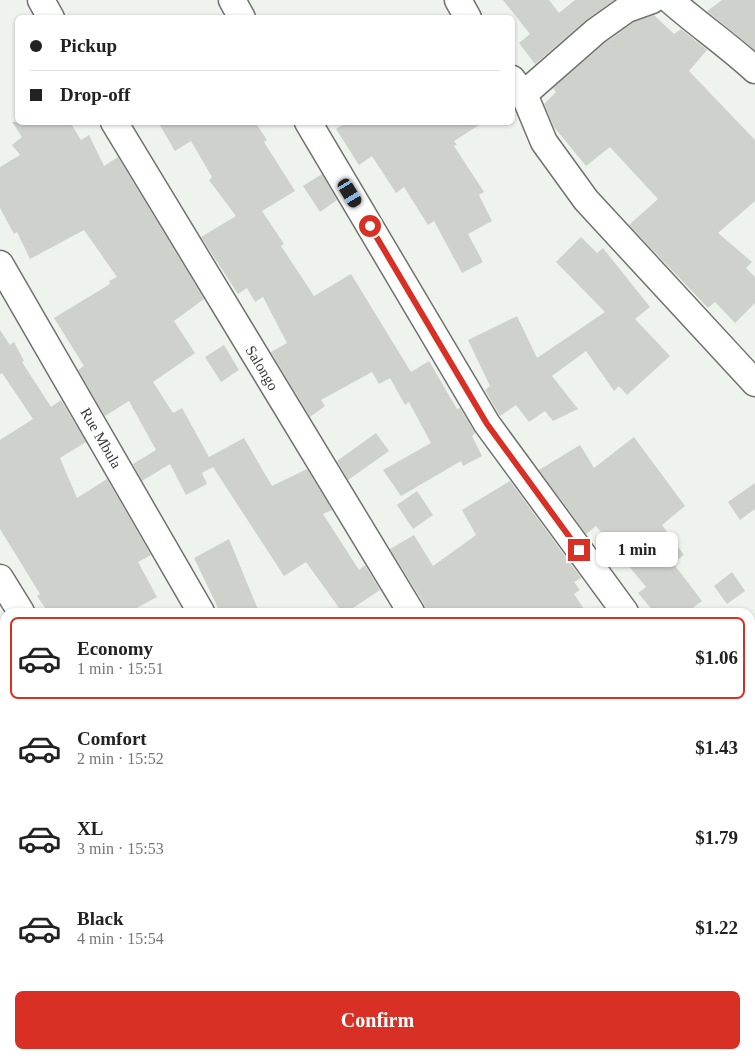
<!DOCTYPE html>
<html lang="en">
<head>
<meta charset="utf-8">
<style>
  body { margin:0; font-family:Georgia,serif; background:#f2f2f2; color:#222; height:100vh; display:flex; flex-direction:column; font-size:19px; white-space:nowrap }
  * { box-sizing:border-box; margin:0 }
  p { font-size:16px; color:#767676 }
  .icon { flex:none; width:28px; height:28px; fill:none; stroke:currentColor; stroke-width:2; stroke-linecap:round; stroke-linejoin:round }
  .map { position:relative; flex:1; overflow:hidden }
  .panel { position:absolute; left:0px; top:608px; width:755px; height:451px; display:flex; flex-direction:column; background:#fff; border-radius:15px 15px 0 0; box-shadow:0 1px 4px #0004 }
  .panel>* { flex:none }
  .guide { position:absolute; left:15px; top:15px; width:500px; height:110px; border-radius:8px; box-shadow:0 1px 4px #0004; display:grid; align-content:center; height:110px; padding:0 15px; background:#fff }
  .end { position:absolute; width:22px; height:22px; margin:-11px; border:6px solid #d93025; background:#fff; box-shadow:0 0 0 2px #fff }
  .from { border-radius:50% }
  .bubble { position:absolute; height:35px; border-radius:8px; background:#fff; box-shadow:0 1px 4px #0004; font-size:16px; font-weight:600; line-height:35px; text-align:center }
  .car { position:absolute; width:15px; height:30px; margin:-15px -8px; border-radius:6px; box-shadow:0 0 4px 1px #0007; background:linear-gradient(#222 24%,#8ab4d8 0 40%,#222 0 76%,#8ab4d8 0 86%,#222 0) }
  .guide b { display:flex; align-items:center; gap:18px; height:48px; font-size:19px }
  .guide b+b { border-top:1px solid #e0e0e0 }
  .guide i { width:12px; height:12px; background:#222 }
  ul { padding:9px 0 0; list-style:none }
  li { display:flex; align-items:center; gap:15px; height:82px; margin:0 10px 8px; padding:0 5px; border:2px solid transparent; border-radius:8px }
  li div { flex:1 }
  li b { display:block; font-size:19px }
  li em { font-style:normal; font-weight:600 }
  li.active { border-color:#d93025 }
  li>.icon { width:45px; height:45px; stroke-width:1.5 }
  .button { display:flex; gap:10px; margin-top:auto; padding:10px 15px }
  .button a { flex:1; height:58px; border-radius:8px; background:#d93025; color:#fff; font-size:20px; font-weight:600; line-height:58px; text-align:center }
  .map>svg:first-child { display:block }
  .building { fill:#ced1cc }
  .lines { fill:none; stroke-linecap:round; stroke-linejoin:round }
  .street-casing { stroke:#6f726d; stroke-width:29 }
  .street { stroke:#fff; stroke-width:26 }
  .route { stroke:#d93025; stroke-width:6 }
  .labels { text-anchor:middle; stroke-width:4; stroke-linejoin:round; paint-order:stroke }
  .street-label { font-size:15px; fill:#373937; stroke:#fff }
</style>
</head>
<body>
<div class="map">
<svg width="755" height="1058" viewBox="0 0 755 1058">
  <rect width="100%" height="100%" fill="#eff3ed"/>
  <path class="building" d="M 503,0 L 549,0 L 559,13 L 575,0 L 614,0 L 586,20 L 535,64 L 519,43 L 530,34 Z
    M 722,0 L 755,0 L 755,50 L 707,11 Z
    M 654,15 L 674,34 L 681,29 L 707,50 L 689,71 L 755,140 L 755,201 L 718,233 L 752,262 L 746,268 L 755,277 L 755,303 L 735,323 L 715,302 L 708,308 L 629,225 L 658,199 L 610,147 L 586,166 L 554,127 L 544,104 L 556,92 L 553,88 L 605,43 L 634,22 Z
    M 12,122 L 70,122 L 81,140 L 89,135 L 104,166 L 118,157 L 204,299 L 174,321 L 195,353 L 153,382 L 173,413 L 182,408 L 209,457 L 244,438 L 272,486 L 307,469 L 332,510 L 323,514 L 359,570 L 365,565 L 380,590 L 347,612 L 342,612 L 306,562 L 284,576 L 213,467 L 202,473 L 207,484 L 186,495 L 170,464 L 142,481 L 133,464 L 156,450 L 129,401 L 105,416 L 78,370 L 84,366 L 54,318 L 110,284 L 109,281 L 117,277 L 84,230 L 30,259 L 17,232 L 14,234 L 0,208 L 0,167 L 20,155 L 12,145 L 22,137 Z
    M 158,122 L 255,122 L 267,140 L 264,142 L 295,191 L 262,211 L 284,244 L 281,246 L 314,296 L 351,274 L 411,372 L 429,361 L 457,409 L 460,408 L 475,433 L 472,436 L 482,456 L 463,466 L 461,461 L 401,496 L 383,470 L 431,443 L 409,402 L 405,405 L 390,378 L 379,384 L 372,372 L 321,400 L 325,406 L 310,417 L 271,352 L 287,343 L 263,297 L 255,302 L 247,288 L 238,294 L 201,237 L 236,216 L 209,180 L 212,177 L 191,141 L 175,151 Z
    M 347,122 L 484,122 L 454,141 L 457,145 L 454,146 L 484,192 L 479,195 L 492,221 L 468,234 L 483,262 L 462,273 L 434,221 L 428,225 L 404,187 L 396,193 L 372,156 L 359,165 L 336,129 Z
    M 322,174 L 337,200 L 320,212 L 303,186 Z
    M 581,237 L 597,253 L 603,248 L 650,307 L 635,319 L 670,356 L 627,395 L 619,386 L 614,391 L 586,351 L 552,376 L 578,409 L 553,421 L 545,411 L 529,422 L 516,405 L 500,416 L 485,390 L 490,386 L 468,340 L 517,316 L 537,358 L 605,312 L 556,262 Z
    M 0,330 L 10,345 L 14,342 L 24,361 L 22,362 L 51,407 L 61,400 L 86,442 L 60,458 L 77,498 L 107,479 L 151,555 L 138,562 L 157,597 L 129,612 L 48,612 L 37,596 L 40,594 L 0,529 L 0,440 L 33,419 L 2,373 L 0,374 Z
    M 224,345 L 239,370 L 221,382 L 205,357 Z
    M 376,433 L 389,451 L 348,480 L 337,461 Z
    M 634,437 L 685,506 L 662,525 L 684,555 L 673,563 L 702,601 L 687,612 L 654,612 L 638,593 L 646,587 L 596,526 L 586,534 L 539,470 L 580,445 L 594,468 Z
    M 510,481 L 581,578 L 574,582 L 580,590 L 574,594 L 586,612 L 426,612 L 424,604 L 390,549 L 414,535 L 433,566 L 476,535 L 462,510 Z
    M 755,483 L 755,509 L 740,520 L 728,502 Z
    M 417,491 L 433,515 L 413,529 L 397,505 Z
    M 229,539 L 259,612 L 220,612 L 194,558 Z
    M 732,572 L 745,591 L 727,604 L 714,586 Z"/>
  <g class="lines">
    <defs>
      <path id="street" d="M 41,0 L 51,18
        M 232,0 L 242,18
        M 458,0 L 468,18
        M 670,0 C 697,24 728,45 755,70
        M 512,79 L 524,94 L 544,142 L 586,200 L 755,383
        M 524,94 L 596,31 L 627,9 L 652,0
        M 114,122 L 411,612
        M 308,122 L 487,424 L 625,612
        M 0,264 L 201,612
        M 0,578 L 21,612
        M 750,663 L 755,660
        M 750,763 L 755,770
        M 0,905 L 5,912
        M 96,1054 L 99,1058
        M 317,1054 L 320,1058
        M 495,1054 L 498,1058
        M 683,1054 L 686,1058"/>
    </defs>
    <use href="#street" class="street-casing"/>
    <use href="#street" class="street"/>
  </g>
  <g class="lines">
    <path class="route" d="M 370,226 L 487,424 L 579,550"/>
  </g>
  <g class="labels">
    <g class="street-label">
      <text transform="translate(262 368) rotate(59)" y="5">Salongo</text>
      <text transform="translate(101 438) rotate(60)" y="5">Rue Mbula</text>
    </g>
  </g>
</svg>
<i class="end from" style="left:370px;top:226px"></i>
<i class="end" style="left:579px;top:550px"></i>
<div class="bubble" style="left:596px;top:532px;width:82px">1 min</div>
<i class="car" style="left:350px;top:193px;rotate:149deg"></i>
<div class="guide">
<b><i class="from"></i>Pickup</b>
<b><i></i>Drop-off</b>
</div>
<section class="panel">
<ul>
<li class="active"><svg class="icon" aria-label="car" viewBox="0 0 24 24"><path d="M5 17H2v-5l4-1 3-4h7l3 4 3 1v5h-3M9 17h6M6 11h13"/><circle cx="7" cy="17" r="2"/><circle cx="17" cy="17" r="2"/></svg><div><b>Economy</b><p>1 min · 15:51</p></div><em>$1.06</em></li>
<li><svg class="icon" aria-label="car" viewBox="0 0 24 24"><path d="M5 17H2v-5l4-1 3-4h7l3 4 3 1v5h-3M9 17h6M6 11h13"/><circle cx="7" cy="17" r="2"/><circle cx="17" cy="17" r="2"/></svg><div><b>Comfort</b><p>2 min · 15:52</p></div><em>$1.43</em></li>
<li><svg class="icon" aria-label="car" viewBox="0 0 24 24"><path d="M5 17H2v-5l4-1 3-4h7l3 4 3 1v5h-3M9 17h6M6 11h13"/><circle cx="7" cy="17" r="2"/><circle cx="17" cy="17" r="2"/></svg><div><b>XL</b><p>3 min · 15:53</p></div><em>$1.79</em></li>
<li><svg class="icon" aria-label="car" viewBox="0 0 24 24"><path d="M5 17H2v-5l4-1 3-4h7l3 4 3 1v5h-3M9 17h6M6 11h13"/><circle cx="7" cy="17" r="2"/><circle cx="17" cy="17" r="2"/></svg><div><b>Black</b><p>4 min · 15:54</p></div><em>$1.22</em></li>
</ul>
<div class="button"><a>Confirm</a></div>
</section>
</div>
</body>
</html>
